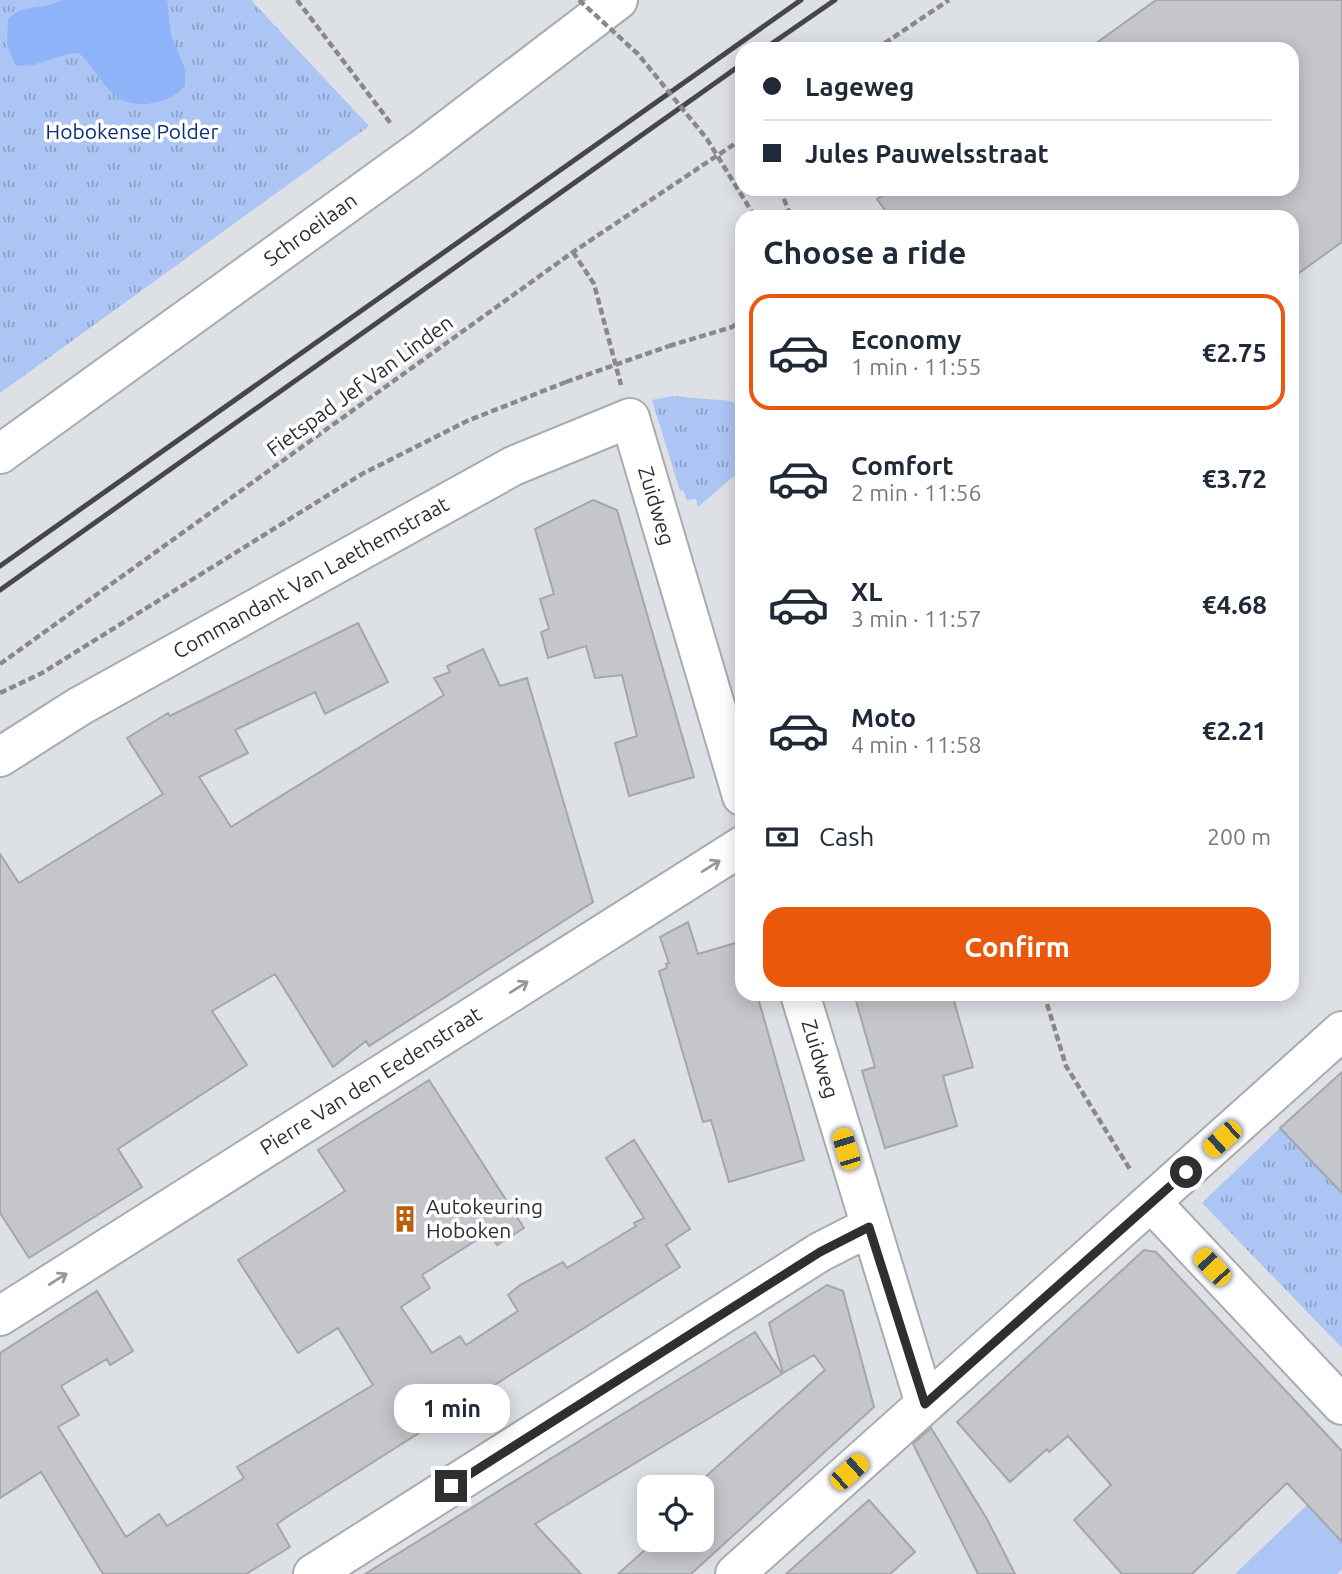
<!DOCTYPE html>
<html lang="en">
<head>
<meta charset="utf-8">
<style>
  body { margin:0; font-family:Ubuntu,sans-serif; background:#f2f2f3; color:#1f2937; height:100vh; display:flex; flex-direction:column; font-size:26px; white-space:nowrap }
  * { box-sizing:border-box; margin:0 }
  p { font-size:23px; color:#747a83 }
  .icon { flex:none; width:38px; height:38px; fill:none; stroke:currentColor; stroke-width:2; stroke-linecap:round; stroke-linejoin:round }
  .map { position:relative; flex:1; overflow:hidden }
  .drawer { position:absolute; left:735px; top:210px; width:564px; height:791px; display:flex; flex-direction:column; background:#fff; border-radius:21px; box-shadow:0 4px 18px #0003 }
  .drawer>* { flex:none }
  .hud { position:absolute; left:735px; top:42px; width:564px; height:154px; border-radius:21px; box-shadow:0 4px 18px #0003; display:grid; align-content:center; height:154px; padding:0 28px; background:#fff }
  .controls { position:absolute; left:637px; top:1475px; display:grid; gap:14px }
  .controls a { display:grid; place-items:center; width:77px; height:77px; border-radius:14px; background:#fff; box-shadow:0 4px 18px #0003; font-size:35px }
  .end { position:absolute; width:32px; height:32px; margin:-16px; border:9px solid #2e2f31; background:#fff; box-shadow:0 0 0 4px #fff }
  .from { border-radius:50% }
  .bubble { position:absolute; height:49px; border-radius:21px; background:#fff; box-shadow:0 4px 18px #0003; font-size:23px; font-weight:700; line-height:49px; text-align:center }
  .car { position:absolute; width:21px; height:42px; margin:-21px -10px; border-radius:9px; box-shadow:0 0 5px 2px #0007; background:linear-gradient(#f5c518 24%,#345 0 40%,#f5c518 0 76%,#345 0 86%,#f5c518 0) }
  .hud b { display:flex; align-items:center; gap:24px; height:66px; font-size:26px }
  .hud b+b { border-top:2px solid #e0e1e3 }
  .hud i { width:18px; height:18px; background:#1f2937 }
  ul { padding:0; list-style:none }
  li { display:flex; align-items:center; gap:21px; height:116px; margin:0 14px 10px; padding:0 14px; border:4px solid transparent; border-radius:21px }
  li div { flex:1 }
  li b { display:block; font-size:26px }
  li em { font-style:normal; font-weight:700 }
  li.selected { border-color:#ea580c }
  li>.icon { width:63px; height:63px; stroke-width:1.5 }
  h2 { padding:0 28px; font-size:32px; line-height:84px }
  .pay { display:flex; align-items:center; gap:18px; height:77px; padding:0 28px; font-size:26px }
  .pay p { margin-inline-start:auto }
  .primary-button { display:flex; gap:14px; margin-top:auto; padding:14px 28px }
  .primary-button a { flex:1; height:80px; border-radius:21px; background:#ea580c; color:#fff; font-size:28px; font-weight:700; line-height:80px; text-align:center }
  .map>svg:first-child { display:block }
  .park { fill:url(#park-tufts) }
  .garden { fill:#acc5f5 }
  .water { fill:#8fb3f9 }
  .building { fill:#c4c6cb; stroke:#a3a6aa; stroke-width:2 }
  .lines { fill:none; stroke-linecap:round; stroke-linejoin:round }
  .minor-casing { stroke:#a8abaf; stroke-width:42 }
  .tertiary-casing { stroke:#a8abaf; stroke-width:42 }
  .path { stroke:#87898c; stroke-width:4.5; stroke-dasharray:7 3.5; stroke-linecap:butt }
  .minor { stroke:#fff; stroke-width:38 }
  .tertiary { stroke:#fff; stroke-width:38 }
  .rail { stroke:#46474a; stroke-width:5 }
  .path-bridge { stroke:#87898c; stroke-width:4.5; stroke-dasharray:7 3.5; stroke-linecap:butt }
  .oneway { stroke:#969798 }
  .route { stroke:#2e2f31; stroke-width:9 }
  .labels { text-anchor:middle; stroke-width:7; stroke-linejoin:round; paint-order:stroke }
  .park-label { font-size:21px; fill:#0c2d7b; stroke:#fff }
  .street-label { font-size:21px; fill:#2e2f31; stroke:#fff }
  .poi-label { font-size:21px; fill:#2e2f31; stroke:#fff; text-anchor:start }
</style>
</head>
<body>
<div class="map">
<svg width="1342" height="1574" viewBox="0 0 1342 1574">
  <defs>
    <pattern id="park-tufts" width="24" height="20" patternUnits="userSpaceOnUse" patternTransform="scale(1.75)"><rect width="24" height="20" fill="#acc5f5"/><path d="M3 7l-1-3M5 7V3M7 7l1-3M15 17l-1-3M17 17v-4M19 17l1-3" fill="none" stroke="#8ca0c7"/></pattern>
  </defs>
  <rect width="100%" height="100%" fill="#dde0e5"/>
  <path class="park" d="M 0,0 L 251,0 L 369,126 L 0,393 Z
    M 672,396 L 730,401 L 738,405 L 742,413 L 742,469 L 698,507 L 696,499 L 687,500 L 683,490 L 680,491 L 652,400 Z
    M 1280,1128 L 1342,1193 L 1342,1348 L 1202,1203 Z"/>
  <path class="garden" d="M 1307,1505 L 1342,1542 L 1342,1570 L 1337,1574 L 1235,1574 Z"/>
  <path class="water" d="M 62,0 L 167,0 L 171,35 L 185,69 L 185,86 C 173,98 163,102 146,104 C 109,107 102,74 79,53 C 56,53 38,69 15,65 L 7,43 L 8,20 C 22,2 44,11 62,0 Z"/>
  <path class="building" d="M 1156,0 L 1342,0 L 1342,242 L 1292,278 L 1292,217 L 890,217 L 877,199 L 892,189 L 1292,189 L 1292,49 L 1088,49 Z
    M 593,500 L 617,510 L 694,777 L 629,796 L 615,743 L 637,736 L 622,675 L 595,678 L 586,646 L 548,658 L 541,632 L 549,629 L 540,599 L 554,594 L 535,529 Z
    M 358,623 L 388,682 L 325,714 L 315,692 L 235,730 L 248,753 L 199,777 L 231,827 L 444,695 L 434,678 L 450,672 L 447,666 L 483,649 L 500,686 L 527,678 L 593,902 L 369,1046 L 366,1041 L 333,1067 L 275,974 L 212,1011 L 247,1065 L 118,1149 L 142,1187 L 29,1258 L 0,1213 L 0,854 L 19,883 L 163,794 L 127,738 L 168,713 L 170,716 Z
    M 688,922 L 698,954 L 742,941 L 742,994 L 757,994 L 804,1160 L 729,1182 L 711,1120 L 703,1122 L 659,971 L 667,968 L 666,964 L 669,963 L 660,937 Z
    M 854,994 L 952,994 L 973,1067 L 943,1076 L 957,1126 L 885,1148 L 862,1071 L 875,1067 Z
    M 1342,1072 L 1342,1193 L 1280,1128 Z
    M 429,1080 L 524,1228 L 497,1245 L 489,1232 L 422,1275 L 430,1288 L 401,1307 L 432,1353 L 460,1336 L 466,1345 L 518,1311 L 508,1295 L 520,1285 L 563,1262 L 567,1268 L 636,1226 L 634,1223 L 644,1218 L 606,1158 L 634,1140 L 690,1229 L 666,1245 L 680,1267 L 290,1515 L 277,1524 L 290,1547 L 246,1574 L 103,1574 L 41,1472 L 0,1498 L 0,1353 L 97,1291 L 133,1351 L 110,1365 L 107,1359 L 61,1386 L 79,1415 L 58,1427 L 126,1537 L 159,1514 L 167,1526 L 244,1478 L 237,1467 L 373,1385 L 338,1328 L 298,1353 L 238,1260 L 345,1191 L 318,1150 Z
    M 1144,1250 L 1156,1252 L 1342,1451 L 1342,1542 L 1287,1483 L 1192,1574 L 1122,1574 L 1074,1520 L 1111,1485 L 1068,1436 L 1049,1452 L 1047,1449 L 1010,1482 L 957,1422 Z
    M 827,1285 L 843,1291 L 874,1407 L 691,1574 L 618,1574 L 656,1540 L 702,1540 L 702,1488 L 693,1488 L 825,1370 L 814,1355 L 783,1373 L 769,1323 Z
    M 755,1332 L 782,1374 L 535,1524 L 581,1574 L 365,1574 Z
    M 931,1428 L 987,1519 L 1015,1574 L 978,1574 L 913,1444 Z
    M 869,1500 L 915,1552 L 890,1574 L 786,1574 Z"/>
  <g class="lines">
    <defs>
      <g id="minor">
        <path id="s1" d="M 0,757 L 80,706 L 513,466 L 630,418 L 742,796"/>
        <path id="s2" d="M 800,994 L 925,1404"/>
        <path d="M 1152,1203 L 1342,1405"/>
        <path id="s3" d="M 0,1316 L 742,846"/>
        <path d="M 313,1574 L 820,1252 L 869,1227"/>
        <path d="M 735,1574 L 1342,1031"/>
      </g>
      <g id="tertiary">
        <path id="s4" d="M 0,454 L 421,150 L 618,0"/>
      </g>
    </defs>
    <use href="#minor" class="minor-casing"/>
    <use href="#tertiary" class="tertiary-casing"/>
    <path class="path" d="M 297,0 L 392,125
      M 876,49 L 949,0
      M 780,189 L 791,217
      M 573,252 L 594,284 L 621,385
      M 669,346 L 732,327 L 742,320
      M 0,664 L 573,252 L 742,139
      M 0,693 L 42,673 L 362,474 L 467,421 L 566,382
      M 1044,994 L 1066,1066 L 1131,1171"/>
    <use href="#minor" class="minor"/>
    <use href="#tertiary" class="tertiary"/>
    <path class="rail" d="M 764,49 L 835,0
      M 0,566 L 801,0
      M 0,590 L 742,64"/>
    <path class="path-bridge" d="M 579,0 L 638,54 L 707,139 L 755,217
      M 566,382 L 669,346"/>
  </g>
  <defs><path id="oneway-shaft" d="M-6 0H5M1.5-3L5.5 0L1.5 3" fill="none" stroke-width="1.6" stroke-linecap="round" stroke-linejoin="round" transform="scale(1.75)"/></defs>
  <g class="oneway">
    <use href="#oneway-shaft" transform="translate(711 866) rotate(-32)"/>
    <use href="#oneway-shaft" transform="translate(519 987) rotate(-32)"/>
    <use href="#oneway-shaft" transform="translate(58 1279) rotate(-32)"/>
  </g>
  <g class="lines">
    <path class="route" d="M 451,1486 L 820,1252 L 869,1227 L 925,1404 L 1186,1172"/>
  </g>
  <defs>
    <symbol id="building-bare" viewBox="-9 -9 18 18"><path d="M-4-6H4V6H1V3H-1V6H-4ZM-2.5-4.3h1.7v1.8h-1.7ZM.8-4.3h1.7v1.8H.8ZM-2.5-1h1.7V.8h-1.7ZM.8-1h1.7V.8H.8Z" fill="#bb5e0a" stroke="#fff" stroke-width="2.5" paint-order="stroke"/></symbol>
  </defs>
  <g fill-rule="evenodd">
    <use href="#building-bare" x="386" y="1200" width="38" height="38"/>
  </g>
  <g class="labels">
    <g class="park-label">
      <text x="132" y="139">Hobokense Polder</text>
    </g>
    <g class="street-label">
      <text dy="7" stroke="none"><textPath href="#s4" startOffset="383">Schroeilaan</textPath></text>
      <text transform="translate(360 386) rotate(-36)" y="7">Fietspad Jef Van Linden</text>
      <text dy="7" stroke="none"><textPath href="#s1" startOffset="808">Zuidweg</textPath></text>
      <text dy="7" stroke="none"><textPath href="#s1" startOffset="359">Commandant Van Laethemstraat</textPath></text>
      <text dy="7" stroke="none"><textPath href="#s2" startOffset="68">Zuidweg</textPath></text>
      <text dy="7" stroke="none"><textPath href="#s3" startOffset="439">Pierre Van den Eedenstraat</textPath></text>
    </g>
    <g class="poi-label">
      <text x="426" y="1214">Autokeuring<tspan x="426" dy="24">Hoboken</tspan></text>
    </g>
  </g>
</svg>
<div class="controls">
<a><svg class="icon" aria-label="locate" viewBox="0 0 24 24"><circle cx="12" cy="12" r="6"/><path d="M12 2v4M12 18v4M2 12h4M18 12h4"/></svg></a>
</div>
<i class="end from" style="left:1186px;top:1172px"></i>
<i class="end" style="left:451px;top:1486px"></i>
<div class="bubble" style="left:394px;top:1384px;width:116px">1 min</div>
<i class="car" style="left:1222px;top:1139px;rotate:228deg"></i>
<i class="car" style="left:846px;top:1149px;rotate:343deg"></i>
<i class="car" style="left:1212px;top:1267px;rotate:317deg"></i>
<i class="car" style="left:849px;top:1472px;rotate:48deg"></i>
<div class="hud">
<b><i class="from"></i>Lageweg</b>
<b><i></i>Jules Pauwelsstraat</b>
</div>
<section class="drawer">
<h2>Choose a ride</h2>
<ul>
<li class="selected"><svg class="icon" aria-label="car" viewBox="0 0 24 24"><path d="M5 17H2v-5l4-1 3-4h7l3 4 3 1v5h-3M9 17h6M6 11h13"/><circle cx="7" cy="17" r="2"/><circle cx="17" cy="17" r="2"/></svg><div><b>Economy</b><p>1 min · 11:55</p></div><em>€2.75</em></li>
<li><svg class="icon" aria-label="car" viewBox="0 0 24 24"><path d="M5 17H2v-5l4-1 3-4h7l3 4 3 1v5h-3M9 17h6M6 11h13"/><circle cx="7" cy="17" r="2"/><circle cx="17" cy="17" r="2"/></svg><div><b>Comfort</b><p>2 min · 11:56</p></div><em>€3.72</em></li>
<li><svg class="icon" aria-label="car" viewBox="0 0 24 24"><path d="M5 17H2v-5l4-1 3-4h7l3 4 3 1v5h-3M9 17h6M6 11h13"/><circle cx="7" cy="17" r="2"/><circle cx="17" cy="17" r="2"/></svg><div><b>XL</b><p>3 min · 11:57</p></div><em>€4.68</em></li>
<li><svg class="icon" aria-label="car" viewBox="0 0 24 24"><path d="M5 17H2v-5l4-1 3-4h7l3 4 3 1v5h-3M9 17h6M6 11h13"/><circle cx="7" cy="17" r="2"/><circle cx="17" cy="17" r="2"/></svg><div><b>Moto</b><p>4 min · 11:58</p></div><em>€2.21</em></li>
</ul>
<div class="pay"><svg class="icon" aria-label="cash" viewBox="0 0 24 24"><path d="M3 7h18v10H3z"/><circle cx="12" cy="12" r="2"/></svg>Cash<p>200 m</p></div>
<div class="primary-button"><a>Confirm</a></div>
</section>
</div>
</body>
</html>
